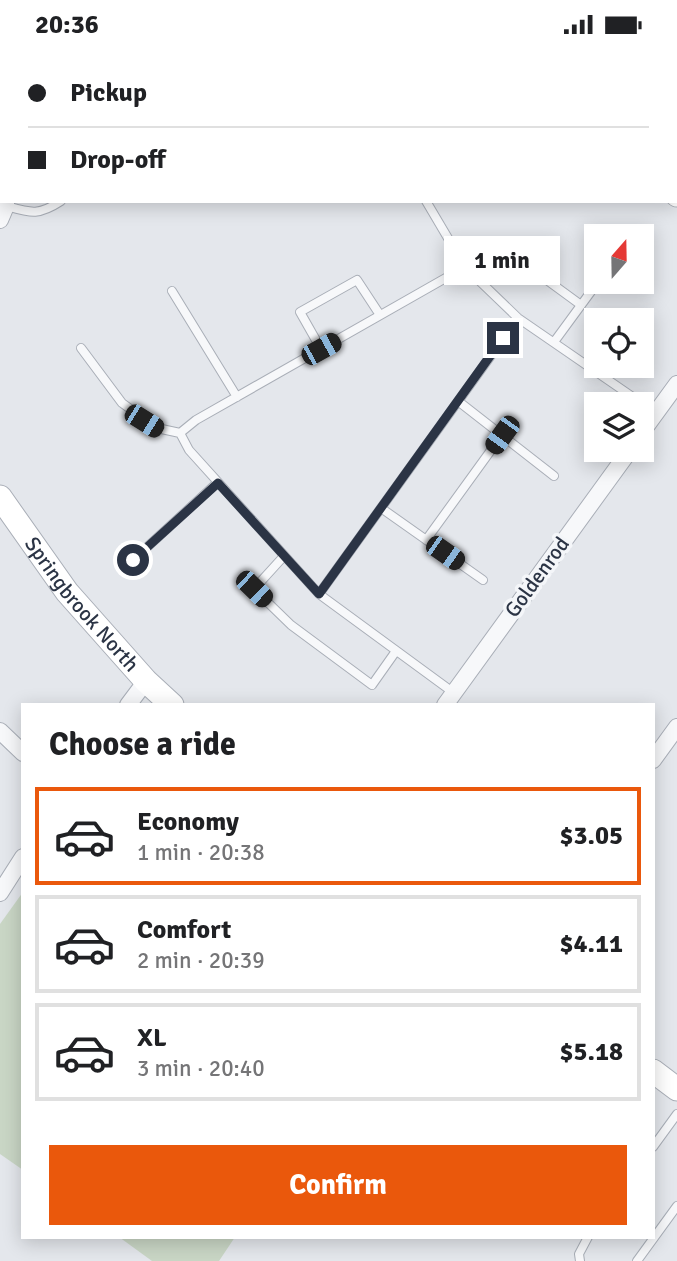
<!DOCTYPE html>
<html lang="en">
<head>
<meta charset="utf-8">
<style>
  body { margin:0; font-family:Signika,sans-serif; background:#f2f2f2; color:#202124; height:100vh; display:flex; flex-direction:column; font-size:26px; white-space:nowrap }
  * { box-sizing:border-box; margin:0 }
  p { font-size:23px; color:#757577 }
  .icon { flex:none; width:38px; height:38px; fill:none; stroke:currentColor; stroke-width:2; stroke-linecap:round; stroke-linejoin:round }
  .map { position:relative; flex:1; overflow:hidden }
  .panel { position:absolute; left:21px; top:654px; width:634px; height:536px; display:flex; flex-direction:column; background:#fff; border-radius:0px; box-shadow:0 4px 18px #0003 }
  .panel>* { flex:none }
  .hud { position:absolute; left:0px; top:0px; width:677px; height:154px; box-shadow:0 4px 18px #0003; display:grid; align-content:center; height:154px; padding:0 28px; background:#fff }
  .needle { width:46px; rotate:20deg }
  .tools { position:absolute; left:584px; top:175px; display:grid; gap:14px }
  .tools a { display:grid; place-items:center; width:70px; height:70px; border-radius:0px; background:#fff; box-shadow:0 4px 18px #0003; font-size:35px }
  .end { position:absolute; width:32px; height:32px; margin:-16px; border:9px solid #2b3445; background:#fff; box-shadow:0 0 0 4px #fff }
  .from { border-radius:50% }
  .bubble { position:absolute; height:49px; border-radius:0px; background:#fff; box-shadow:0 4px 18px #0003; font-size:23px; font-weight:700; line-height:49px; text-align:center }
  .car { position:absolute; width:21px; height:42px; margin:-21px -10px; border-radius:9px; box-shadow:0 0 5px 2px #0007; background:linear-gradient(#222 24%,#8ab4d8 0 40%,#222 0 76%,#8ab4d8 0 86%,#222 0) }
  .hud b { display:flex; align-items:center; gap:24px; height:66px; font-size:26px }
  .hud b+b { border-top:2px solid #e0e0e0 }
  .hud i { width:18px; height:18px; background:#202124 }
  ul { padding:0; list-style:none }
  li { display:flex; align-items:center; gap:21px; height:98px; margin:0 14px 10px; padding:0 14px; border:4px solid #e0e0e0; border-radius:0px }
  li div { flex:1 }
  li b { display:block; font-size:26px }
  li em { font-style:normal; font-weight:700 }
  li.current { border-color:#ea580c }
  li>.icon { width:63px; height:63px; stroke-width:1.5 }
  h2 { padding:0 28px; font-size:32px; line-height:84px }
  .primary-button { display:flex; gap:14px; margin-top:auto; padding:14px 28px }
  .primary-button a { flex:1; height:80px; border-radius:0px; background:#ea580c; color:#fff; font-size:28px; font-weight:700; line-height:80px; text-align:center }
  .status { display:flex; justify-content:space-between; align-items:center; height:49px; padding:0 35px; background:#fff; direction:ltr }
  .status svg { height:19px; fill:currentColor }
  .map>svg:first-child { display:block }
  .green { fill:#c9d6c5 }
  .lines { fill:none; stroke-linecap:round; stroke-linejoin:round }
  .lane-casing { stroke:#a9aeb7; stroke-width:10 }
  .street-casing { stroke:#a9aeb7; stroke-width:18 }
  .secondary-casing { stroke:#a9aeb7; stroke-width:25 }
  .lane { stroke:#f7f8fa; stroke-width:8 }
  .street { stroke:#f7f8fa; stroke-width:16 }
  .secondary { stroke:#fff; stroke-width:23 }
  .route { stroke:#2b3445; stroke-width:9 }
  .labels { text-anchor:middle; stroke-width:7; stroke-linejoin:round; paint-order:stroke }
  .street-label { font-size:21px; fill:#2b3445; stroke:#f4f6f9 }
</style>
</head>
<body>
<div class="status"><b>20:36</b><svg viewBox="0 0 49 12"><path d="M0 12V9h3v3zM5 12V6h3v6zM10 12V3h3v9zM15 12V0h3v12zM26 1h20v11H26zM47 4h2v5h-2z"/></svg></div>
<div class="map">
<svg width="677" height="1212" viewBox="0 0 677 1212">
  <rect width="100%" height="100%" fill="#e4e7ec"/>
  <path class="green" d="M 23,843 L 23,1121 L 0,1105 L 0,875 Z
    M 119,1188 L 235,1188 L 219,1212 L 152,1212 Z"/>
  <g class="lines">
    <defs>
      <path id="lane" d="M 426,152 L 465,218 L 518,269 L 656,364
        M 6,157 C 31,164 38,167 61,152
        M 172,242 L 237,348
        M 554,293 L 598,233
        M 81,299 L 122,354 L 157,379 L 180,384
        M 321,300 L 300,263 L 357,231 L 380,266
        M 458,352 L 554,427
        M 381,459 L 483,531
        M 426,491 L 502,386
        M 284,507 L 254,540 L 291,576 L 372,636 L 396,602
        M 133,511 L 217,434
        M 319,545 L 518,269
        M 454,644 L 319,545 L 189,401 L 180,384 L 196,371 L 465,218 L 499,196 L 581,256
        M 653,1098 L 677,1065
        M 580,1212 L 579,1205 L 588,1188
        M 637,1212 L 677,1157"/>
      <path id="street" d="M 235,0 L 236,2
        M 0,130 L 2,134
        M 0,171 L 6,157 L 6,152
        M 642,383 L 677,335
        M 128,656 L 146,632
        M 445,656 L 630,401
        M 0,682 L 23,704
        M 653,711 L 677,678
        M 0,844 L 23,808"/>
      <g id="secondary">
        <path d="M 494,0 L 496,2"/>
        <path d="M 548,0 L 550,2"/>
        <path d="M 676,102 L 677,103"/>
        <path d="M 676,145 L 677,146"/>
        <path id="s1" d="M 0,448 L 67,543 L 146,632 L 172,656"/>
        <path d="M 653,1022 L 677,1040"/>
      </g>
    </defs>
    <use href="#lane" class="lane-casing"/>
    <use href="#street" class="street-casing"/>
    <use href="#secondary" class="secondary-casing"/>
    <use href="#lane" class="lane"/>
    <use href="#street" class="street"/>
    <use href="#secondary" class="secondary"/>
  </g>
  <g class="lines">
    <path class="route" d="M 133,511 L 218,434 L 319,545 L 503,289"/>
  </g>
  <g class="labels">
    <g class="street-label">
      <text transform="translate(537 528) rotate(-54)" y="7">Goldenrod</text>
      <text dy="7" stroke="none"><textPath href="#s1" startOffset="135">Springbrook North</textPath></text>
    </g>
  </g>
</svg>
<div class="tools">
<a><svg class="needle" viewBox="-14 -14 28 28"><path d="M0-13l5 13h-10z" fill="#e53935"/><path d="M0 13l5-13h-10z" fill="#757577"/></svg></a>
<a><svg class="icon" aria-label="locate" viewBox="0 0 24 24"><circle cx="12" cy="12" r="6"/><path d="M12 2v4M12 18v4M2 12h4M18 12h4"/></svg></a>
<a><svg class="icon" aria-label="layers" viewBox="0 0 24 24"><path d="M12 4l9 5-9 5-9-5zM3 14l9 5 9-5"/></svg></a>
</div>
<i class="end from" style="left:133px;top:511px"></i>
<i class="end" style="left:503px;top:289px"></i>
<div class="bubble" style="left:444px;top:187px;width:116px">1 min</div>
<i class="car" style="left:321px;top:300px;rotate:61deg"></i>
<i class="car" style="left:144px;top:372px;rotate:122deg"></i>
<i class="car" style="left:502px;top:386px;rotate:216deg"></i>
<i class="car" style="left:445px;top:504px;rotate:125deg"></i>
<i class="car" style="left:254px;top:540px;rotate:134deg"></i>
<div class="hud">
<b><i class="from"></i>Pickup</b>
<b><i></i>Drop-off</b>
</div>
<section class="panel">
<h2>Choose a ride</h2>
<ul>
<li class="current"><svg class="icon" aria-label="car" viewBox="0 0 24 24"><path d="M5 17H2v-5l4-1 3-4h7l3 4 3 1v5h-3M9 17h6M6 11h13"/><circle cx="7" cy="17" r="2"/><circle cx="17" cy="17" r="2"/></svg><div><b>Economy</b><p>1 min · 20:38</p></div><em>$3.05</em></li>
<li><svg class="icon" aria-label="car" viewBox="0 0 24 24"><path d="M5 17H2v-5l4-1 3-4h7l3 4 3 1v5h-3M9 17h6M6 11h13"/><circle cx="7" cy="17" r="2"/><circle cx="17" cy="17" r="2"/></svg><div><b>Comfort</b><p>2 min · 20:39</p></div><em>$4.11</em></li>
<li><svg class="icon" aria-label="car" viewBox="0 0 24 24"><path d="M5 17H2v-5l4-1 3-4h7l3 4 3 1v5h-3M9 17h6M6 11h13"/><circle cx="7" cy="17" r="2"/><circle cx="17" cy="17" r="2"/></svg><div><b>XL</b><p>3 min · 20:40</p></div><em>$5.18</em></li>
</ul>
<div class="primary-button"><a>Confirm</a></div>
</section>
</div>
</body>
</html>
